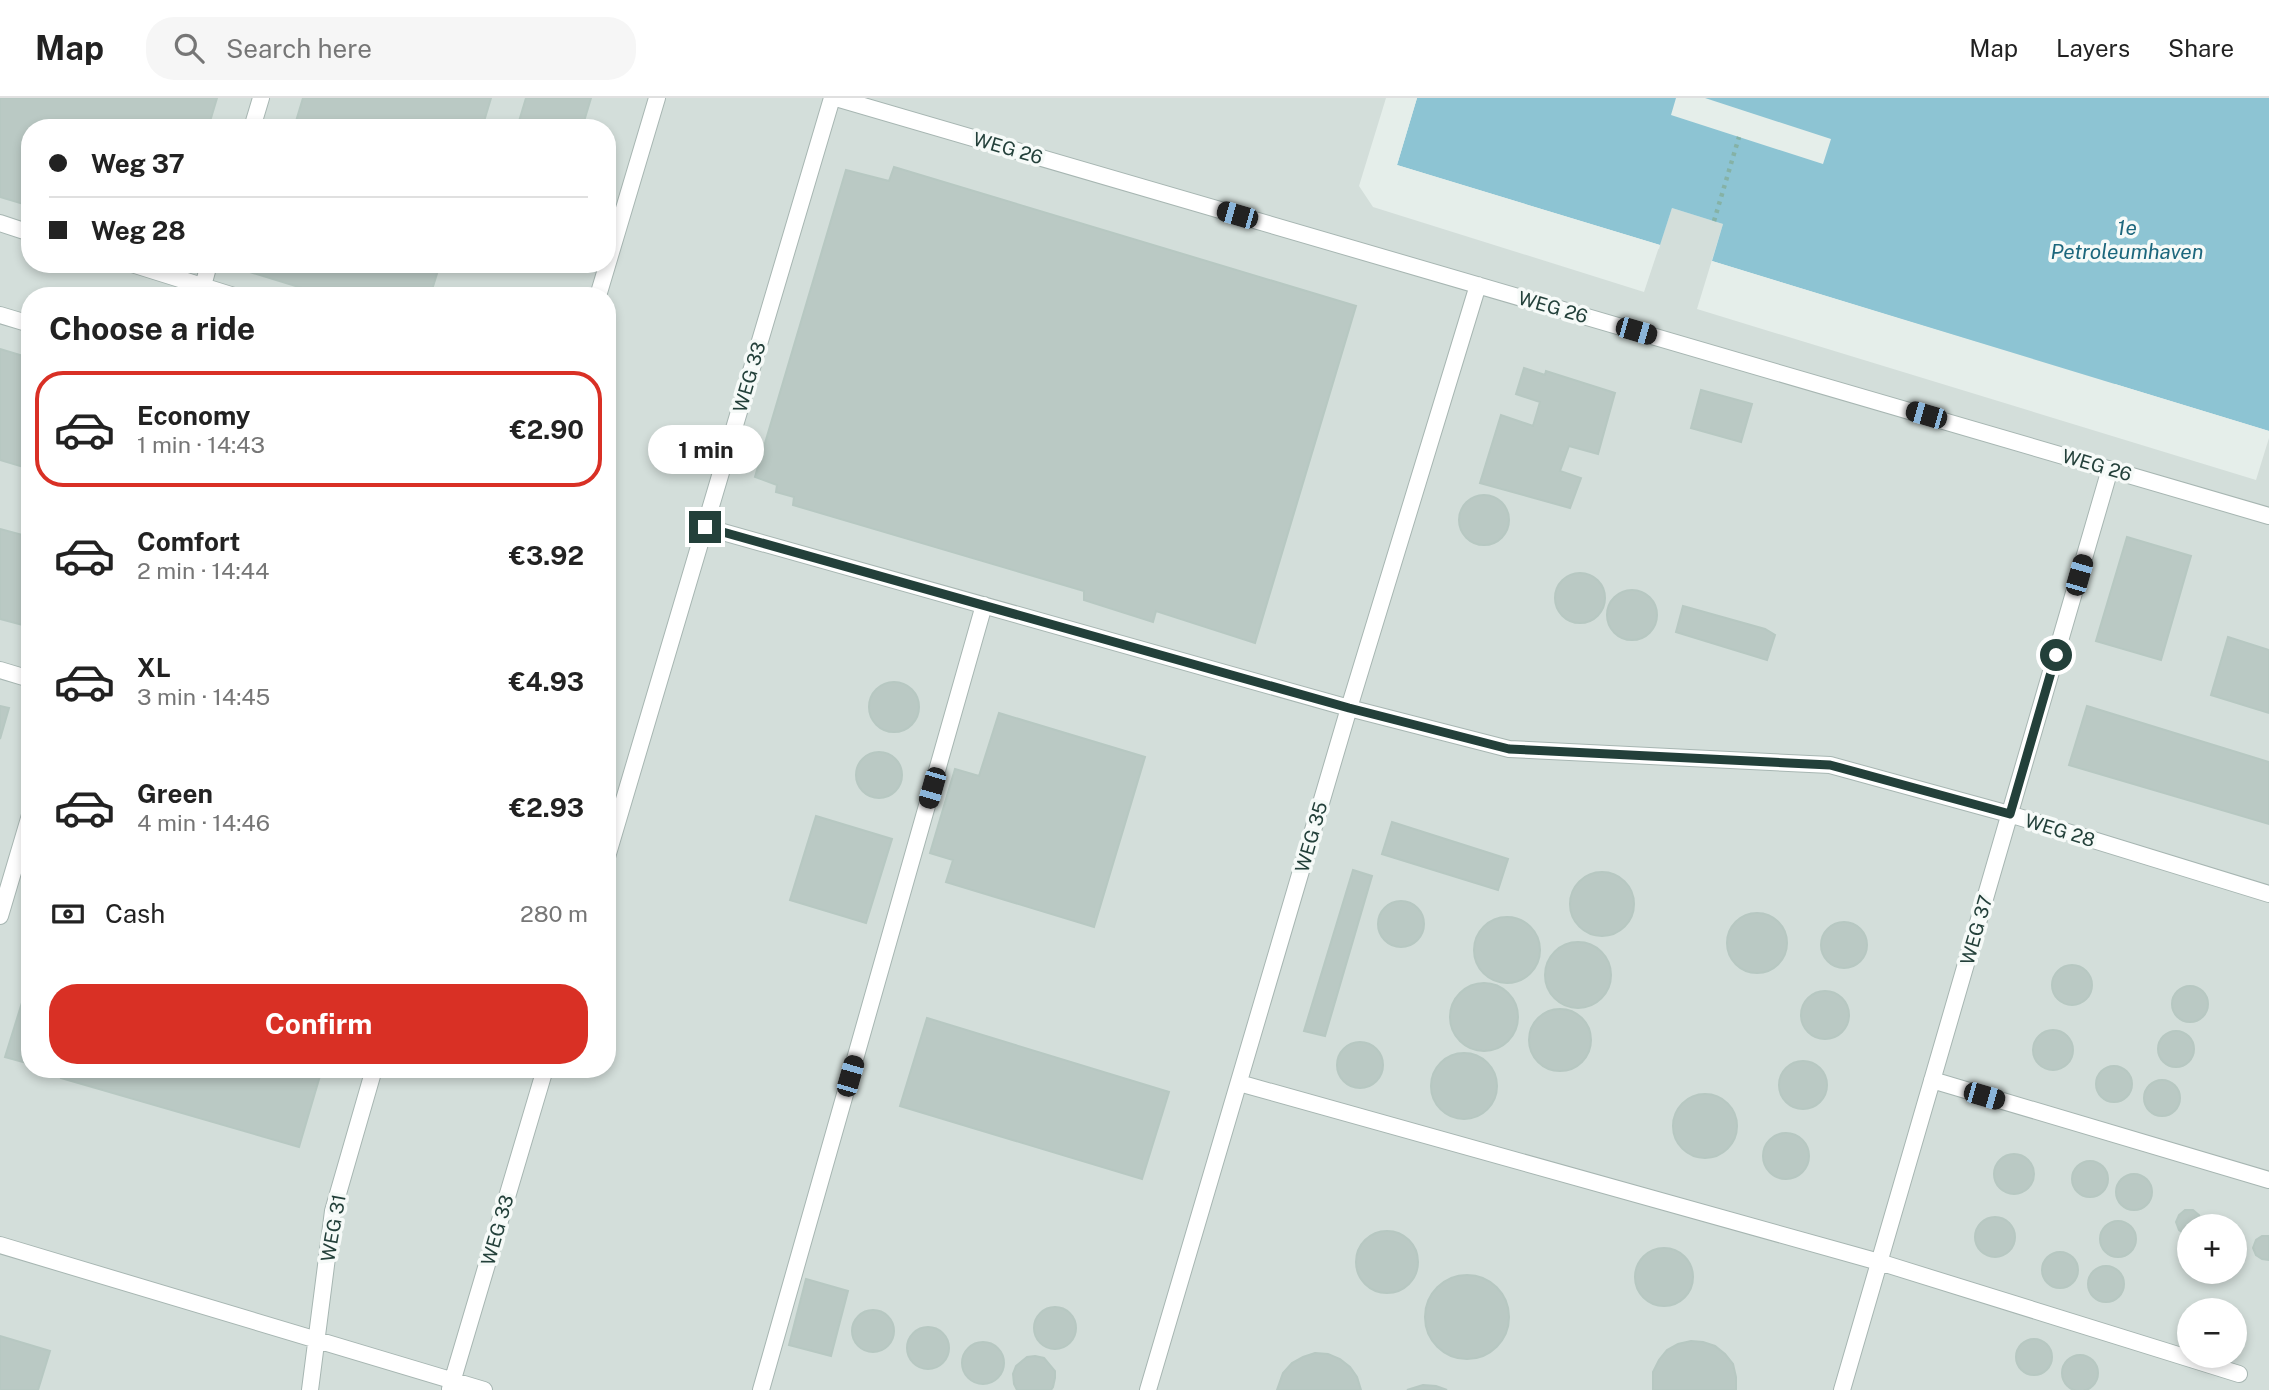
<!DOCTYPE html>
<html lang="en">
<head>
<meta charset="utf-8">
<style>
  body { margin:0; font-family:"Public Sans",sans-serif; background:#f6f6f6; color:#222; height:100vh; display:flex; flex-direction:column; font-size:26px; white-space:nowrap }
  * { box-sizing:border-box; margin:0 }
  p { font-size:23px; color:#767676 }
  .icon { flex:none; width:38px; height:38px; fill:none; stroke:currentColor; stroke-width:2; stroke-linecap:round; stroke-linejoin:round }
  .map { position:relative; flex:1; overflow:hidden }
  .side { position:absolute; left:21px; top:189px; width:595px; height:791px; display:flex; flex-direction:column; background:#fff; border-radius:28px; box-shadow:0 4px 10px #0003 }
  .side>* { flex:none }
  .guide { position:absolute; left:21px; top:21px; width:595px; height:154px; border-radius:28px; box-shadow:0 4px 10px #0003; display:grid; align-content:center; height:154px; padding:0 28px; background:#fff }
  .fabs { position:absolute; left:2177px; top:1116px; display:grid; gap:14px }
  .fabs a { display:grid; place-items:center; width:70px; height:70px; border-radius:50%; background:#fff; box-shadow:0 4px 10px #0003; font-size:35px }
  .end { position:absolute; width:32px; height:32px; margin:-16px; border:9px solid #23403a; background:#fff; box-shadow:0 0 0 4px #fff }
  .from { border-radius:50% }
  .bubble { position:absolute; height:49px; border-radius:24px; background:#fff; box-shadow:0 4px 10px #0003; font-size:23px; font-weight:700; line-height:49px; text-align:center }
  .car { position:absolute; width:21px; height:42px; margin:-21px -10px; border-radius:9px; box-shadow:0 0 5px 2px #0007; background:linear-gradient(#222 24%,#8ab4d8 0 40%,#222 0 76%,#8ab4d8 0 86%,#222 0) }
  .guide b { display:flex; align-items:center; gap:24px; height:66px; font-size:26px }
  .guide b+b { border-top:2px solid #e0e0e0 }
  .guide i { width:18px; height:18px; background:#222 }
  ul { padding:0; list-style:none }
  li { display:flex; align-items:center; gap:21px; height:116px; margin:0 14px 10px; padding:0 14px; border:4px solid transparent; border-radius:28px }
  li div { flex:1 }
  li b { display:block; font-size:26px }
  li em { font-style:normal; font-weight:700 }
  li.selected { border-color:#d93025 }
  li>.icon { width:63px; height:63px; stroke-width:1.5 }
  h2 { padding:0 28px; font-size:32px; line-height:84px }
  .pay { display:flex; align-items:center; gap:18px; height:77px; padding:0 28px; font-size:26px }
  .pay p { margin-inline-start:auto }
  .button { display:flex; gap:14px; margin-top:auto; padding:14px 28px }
  .button a { flex:1; height:80px; border-radius:28px; background:#d93025; color:#fff; font-size:28px; font-weight:700; line-height:80px; text-align:center }
  header { display:flex; align-items:center; gap:42px; box-sizing:border-box; height:98px; padding:0 35px; background:#fff; border-bottom:2px solid #e0e0e0 }
  header strong { font-size:33px }
  nav { display:flex; gap:38px; margin-inline-start:auto; font-size:24px }
  .search { width:490px; height:63px; background:#f6f6f6; display:flex; align-items:center; gap:18px; box-sizing:border-box; padding:0 24px; border-radius:28px; color:#767676; font-size:26px }
  .map>svg:first-child { display:block }
  .built { fill:#d3deda; fill-rule:evenodd }
  .water { fill:#8dc4d3 }
  .pier { fill:#e5eeea }
  .building { fill:#bac9c4; stroke:#b7c8c2; stroke-width:2 }
  .lines { fill:none; stroke-linecap:round; stroke-linejoin:round }
  .service-casing { stroke:#a7b6b2; stroke-width:18 }
  .path { stroke:#85b2a6; stroke-width:4.5; stroke-dasharray:3.5 5; stroke-linecap:butt }
  .service { stroke:#fff; stroke-width:16 }
  .route { stroke:#23403a; stroke-width:9 }
  .labels { text-anchor:middle; stroke-width:7; stroke-linejoin:round; paint-order:stroke }
  .street-label { font-size:19px; fill:#23403a; stroke:#f6faf8 }
  .water-label { font-size:21px; font-style:italic; fill:#1c677d; stroke:#f6faf8 }
</style>
</head>
<body>
<header>
<strong>Map</strong>
<div class="search"><svg class="icon" aria-label="search" viewBox="0 0 24 24"><circle cx="10" cy="10" r="6"/><path d="M15 15l6 6"/></svg>Search here</div>
<nav><a>Map</a><a>Layers</a><a>Share</a></nav>
</header>
<div class="map">
<svg width="2269" height="1292" viewBox="0 0 2269 1292">
  <rect width="100%" height="100%" fill="#e5eeea"/>
  <path class="built" d="M 0,0 L 1386,0 L 1359,88 L 1373,109 L 1644,194 L 1672,110 L 1723,126 L 1697,211 L 2256,382 L 2269,340 L 2269,1292 L 0,1292 ZM 30,30 L 607,30 L 607,166 L 30,166 ZM 30,198 L 607,198 L 607,971 L 30,971 ZM 2189,1129 L 2235,1129 L 2235,1174 L 2189,1174 ZM 2189,1213 L 2235,1213 L 2235,1258 L 2189,1258 Z"/>
  <path class="water" d="M 1417,0 L 2269,0 L 2269,333 L 1712,163 L 1723,126 L 1672,110 L 1660,147 L 1397,67 Z"/>
  <path class="pier" d="M 1414,0 L 1417,0 L 1397,67 L 1660,147 L 1659,151 L 1395,70 L 1393,66 Z
    M 1676,0 L 1705,0 L 1831,41 L 1823,66 L 1671,17 Z
    M 1712,163 L 2011,255 L 2011,258 L 1711,167 Z
    M 2115,286 L 2269,333 L 2269,337 L 2113,289 Z"/>
  <path class="building" d="M 0,0 L 217,0 L 208,30 L 30,30 L 30,108 L 0,99 Z
    M 303,0 L 491,0 L 482,30 L 294,30 Z
    M 526,0 L 591,0 L 582,30 L 517,30 Z
    M 894,69 L 1356,208 L 1255,545 L 1156,513 L 1153,524 L 1084,502 L 1084,493 L 793,407 L 794,399 L 776,394 L 777,387 L 755,379 L 846,72 L 889,83 Z
    M 253,166 L 440,166 L 430,198 L 328,198 L 250,174 Z
    M 0,251 L 30,260 L 30,371 L 0,362 Z
    M 1524,270 L 1545,277 L 1546,273 L 1615,295 L 1598,356 L 1569,348 L 1560,373 L 1581,380 L 1570,410 L 1480,385 L 1501,317 L 1533,328 L 1540,304 L 1516,296 Z
    M 1701,292 L 1752,306 L 1741,344 L 1691,330 Z
    M1459 422a25 25 0 1 1 50 0a25 25 0 1 1-50 0Z
    M 0,431 L 30,439 L 30,529 L 0,521 Z
    M 2127,439 L 2191,458 L 2161,562 L 2096,543 Z
    M1555 500a25 25 0 1 1 50 0a25 25 0 1 1-50 0Z
    M1607 517a25 25 0 1 1 50 0a25 25 0 1 1-50 0Z
    M 1683,508 L 1765,531 L 1775,537 L 1767,562 L 1676,534 Z
    M 2228,539 L 2269,552 L 2269,615 L 2211,597 Z
    M869 609a25 25 0 1 1 50 0a25 25 0 1 1-50 0Z
    M 0,608 L 9,610 L 0,641 Z
    M 2087,608 L 2269,664 L 2269,726 L 2069,667 Z
    M 999,615 L 1145,659 L 1094,829 L 946,784 L 953,762 L 930,755 L 955,671 L 979,678 Z
    M856 677a23 23 0 1 1 46 0a23 23 0 1 1-46 0Z
    M 816,718 L 892,741 L 866,825 L 790,802 Z
    M 1392,724 L 1508,761 L 1498,792 L 1382,756 Z
    M 1353,772 L 1372,778 L 1325,938 L 1304,933 Z
    M1570 806a32 32 0 1 1 64 0a32 32 0 1 1-64 0Z
    M1378 826a23 23 0 1 1 46 0a23 23 0 1 1-46 0Z
    M1727 845a30 30 0 1 1 60 0a30 30 0 1 1-60 0Z
    M1474 852a33 33 0 1 1 66 0a33 33 0 1 1-66 0Z
    M1821 847a23 23 0 1 1 46 0a23 23 0 1 1-46 0Z
    M1545 877a33 33 0 1 1 66 0a33 33 0 1 1-66 0Z
    M2052 887a20 20 0 1 1 40 0a20 20 0 1 1-40 0Z
    M 30,879 L 30,966 L 5,959 Z
    M1450 919a34 34 0 1 1 68 0a34 34 0 1 1-68 0Z
    M2172 906a18 18 0 1 1 36 0a18 18 0 1 1-36 0Z
    M1801 917a24 24 0 1 1 48 0a24 24 0 1 1-48 0Z
    M1529 942a31 31 0 1 1 62 0a31 31 0 1 1-62 0Z
    M 927,920 L 1169,994 L 1142,1081 L 900,1008 Z
    M2033 952a20 20 0 1 1 40 0a20 20 0 1 1-40 0Z
    M2158 951a18 18 0 1 1 36 0a18 18 0 1 1-36 0Z
    M1337 967a23 23 0 1 1 46 0a23 23 0 1 1-46 0Z
    M1431 988a33 33 0 1 1 66 0a33 33 0 1 1-66 0Z
    M1779 987a24 24 0 1 1 48 0a24 24 0 1 1-48 0Z
    M2096 986a18 18 0 1 1 36 0a18 18 0 1 1-36 0Z
    M 63,971 L 322,971 L 299,1049 L 61,980 Z
    M2144 1000a18 18 0 1 1 36 0a18 18 0 1 1-36 0Z
    M1673 1028a32 32 0 1 1 64 0a32 32 0 1 1-64 0Z
    M1763 1058a23 23 0 1 1 46 0a23 23 0 1 1-46 0Z
    M1994 1076a20 20 0 1 1 40 0a20 20 0 1 1-40 0Z
    M2072 1081a18 18 0 1 1 36 0a18 18 0 1 1-36 0Z
    M2116 1094a18 18 0 1 1 36 0a18 18 0 1 1-36 0Z
    M 2185,1112 L 2193,1112 L 2199,1117 L 2202,1124 L 2200,1129 L 2189,1129 L 2189,1136 L 2185,1136 L 2179,1132 L 2176,1124 L 2179,1117 Z
    M1975 1139a20 20 0 1 1 40 0a20 20 0 1 1-40 0Z
    M2100 1141a18 18 0 1 1 36 0a18 18 0 1 1-36 0Z
    M 2223,1125 L 2231,1125 L 2237,1130 L 2240,1137 L 2238,1145 L 2235,1147 L 2235,1129 L 2218,1129 Z
    M1356 1164a31 31 0 1 1 62 0a31 31 0 1 1-62 0Z
    M 2262,1138 L 2269,1138 L 2269,1162 L 2262,1161 L 2256,1157 L 2253,1150 L 2256,1142 Z
    M1635 1179a29 29 0 1 1 58 0a29 29 0 1 1-58 0Z
    M2042 1172a18 18 0 1 1 36 0a18 18 0 1 1-36 0Z
    M2088 1186a18 18 0 1 1 36 0a18 18 0 1 1-36 0Z
    M1425 1219a42 42 0 1 1 84 0a42 42 0 1 1-84 0Z
    M 806,1181 L 848,1193 L 831,1258 L 789,1247 Z
    M1034 1230a21 21 0 1 1 42 0a21 21 0 1 1-42 0Z
    M852 1233a21 21 0 1 1 42 0a21 21 0 1 1-42 0Z
    M907 1250a21 21 0 1 1 42 0a21 21 0 1 1-42 0Z
    M 0,1238 L 50,1253 L 38,1292 L 0,1292 Z
    M2016 1259a18 18 0 1 1 36 0a18 18 0 1 1-36 0Z
    M 1691,1243 L 1703,1244 L 1715,1248 L 1725,1256 L 1733,1266 L 1736,1279 L 1736,1292 L 1653,1292 L 1653,1274 L 1659,1262 L 1667,1252 L 1678,1246 Z
    M962 1265a21 21 0 1 1 42 0a21 21 0 1 1-42 0Z
    M 1315,1255 L 1328,1256 L 1340,1261 L 1350,1269 L 1357,1279 L 1361,1292 L 1277,1292 L 1283,1275 L 1292,1265 L 1303,1259 Z
    M2062 1275a18 18 0 1 1 36 0a18 18 0 1 1-36 0Z
    M 1035,1258 L 1044,1260 L 1055,1273 L 1055,1280 L 1053,1289 L 1051,1292 L 1017,1292 L 1014,1286 L 1013,1276 L 1016,1268 L 1027,1259 Z
    M 1423,1287 L 1436,1288 L 1447,1292 L 1407,1292 Z"/>
  <g class="lines">
    <defs>
      <path id="service" d="M 836,0 L 2269,418
        M 252,30 L 261,0
        M 0,125 L 30,135
        M 132,166 L 234,198
        M 203,188 L 209,166
        M 598,198 L 657,0
        M 0,217 L 30,226
        M 705,429 L 1349,610 L 1509,651 L 1830,667 L 2009,716 L 2269,796
        M 0,572 L 30,581
        M 607,759 L 832,0
        M 0,818 L 30,717
        M 1932,982 L 2269,1082
        M 1239,985 L 1879,1164 L 2239,1276
        M 0,1147 L 484,1292
        M 450,1291 L 545,971
        M 310,1292 L 333,1113 L 374,971
        M 761,1292 L 984,507
        M 1148,1292 L 1349,610 L 1478,187
        M 1842,1292 L 2110,371"/>
    </defs>
    <use href="#service" class="service-casing"/>
    <path class="path" d="M 1714,123 L 1739,39"/>
    <use href="#service" class="service"/>
  </g>
  <g class="lines">
    <path class="route" d="M 705,429 L 1349,610 L 1509,651 L 1830,667 L 2010,716 L 2056,557"/>
  </g>
  <g class="labels">
    <g class="street-label">
      <text transform="translate(1008 50) rotate(16)" y="7">WEG 26</text>
      <text transform="translate(1553 209) rotate(16)" y="7">WEG 26</text>
      <text transform="translate(749 279) rotate(-74)" y="7">WEG 33</text>
      <text transform="translate(2097 367) rotate(16)" y="7">WEG 26</text>
      <text transform="translate(2060 732) rotate(17)" y="7">WEG 28</text>
      <text transform="translate(1311 739) rotate(-74)" y="7">WEG 35</text>
      <text transform="translate(1976 832) rotate(-74)" y="7">WEG 37</text>
      <text transform="translate(333 1130) rotate(-80)" y="7">WEG 31</text>
      <text transform="translate(497 1132) rotate(-74)" y="7">WEG 33</text>
    </g>
    <g class="water-label">
      <text x="2127" y="137">1e<tspan x="2127" dy="24">Petroleumhaven</tspan></text>
    </g>
  </g>
</svg>
<div class="fabs">
<a>+</a>
<a>−</a>
</div>
<i class="end from" style="left:2056px;top:557px"></i>
<i class="end" style="left:705px;top:429px"></i>
<div class="bubble" style="left:648px;top:327px;width:116px">1 min</div>
<i class="car" style="left:1237px;top:117px;rotate:286deg"></i>
<i class="car" style="left:1636px;top:233px;rotate:106deg"></i>
<i class="car" style="left:1926px;top:317px;rotate:286deg"></i>
<i class="car" style="left:2079px;top:477px;rotate:16deg"></i>
<i class="car" style="left:932px;top:690px;rotate:196deg"></i>
<i class="car" style="left:850px;top:978px;rotate:16deg"></i>
<i class="car" style="left:1984px;top:998px;rotate:106deg"></i>
<div class="guide">
<b><i class="from"></i>Weg 37</b>
<b><i></i>Weg 28</b>
</div>
<section class="side">
<h2>Choose a ride</h2>
<ul>
<li class="selected"><svg class="icon" aria-label="car" viewBox="0 0 24 24"><path d="M5 17H2v-5l4-1 3-4h7l3 4 3 1v5h-3M9 17h6M6 11h13"/><circle cx="7" cy="17" r="2"/><circle cx="17" cy="17" r="2"/></svg><div><b>Economy</b><p>1 min · 14:43</p></div><em>€2.90</em></li>
<li><svg class="icon" aria-label="car" viewBox="0 0 24 24"><path d="M5 17H2v-5l4-1 3-4h7l3 4 3 1v5h-3M9 17h6M6 11h13"/><circle cx="7" cy="17" r="2"/><circle cx="17" cy="17" r="2"/></svg><div><b>Comfort</b><p>2 min · 14:44</p></div><em>€3.92</em></li>
<li><svg class="icon" aria-label="car" viewBox="0 0 24 24"><path d="M5 17H2v-5l4-1 3-4h7l3 4 3 1v5h-3M9 17h6M6 11h13"/><circle cx="7" cy="17" r="2"/><circle cx="17" cy="17" r="2"/></svg><div><b>XL</b><p>3 min · 14:45</p></div><em>€4.93</em></li>
<li><svg class="icon" aria-label="car" viewBox="0 0 24 24"><path d="M5 17H2v-5l4-1 3-4h7l3 4 3 1v5h-3M9 17h6M6 11h13"/><circle cx="7" cy="17" r="2"/><circle cx="17" cy="17" r="2"/></svg><div><b>Green</b><p>4 min · 14:46</p></div><em>€2.93</em></li>
</ul>
<div class="pay"><svg class="icon" aria-label="cash" viewBox="0 0 24 24"><path d="M3 7h18v10H3z"/><circle cx="12" cy="12" r="2"/></svg>Cash<p>280 m</p></div>
<div class="button"><a>Confirm</a></div>
</section>
</div>
</body>
</html>
